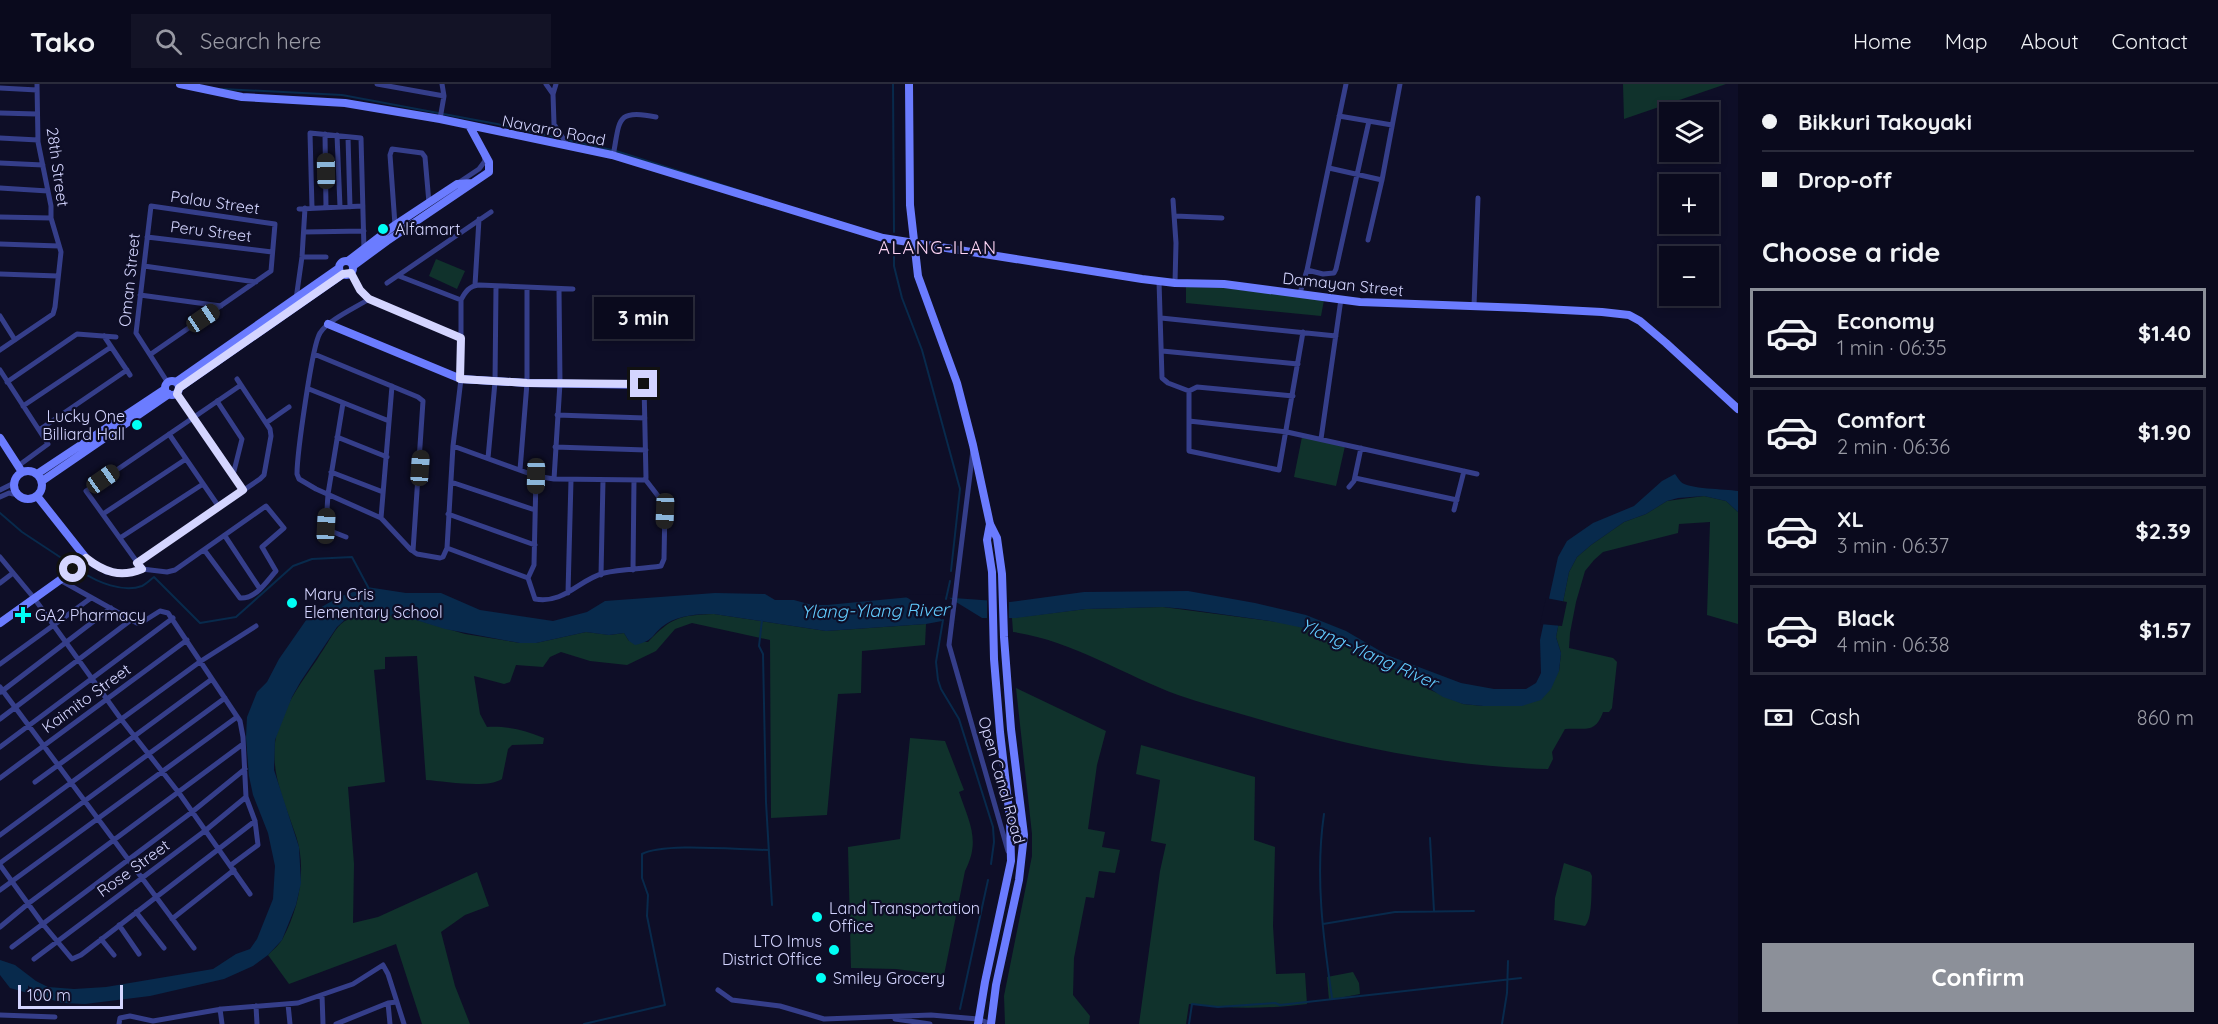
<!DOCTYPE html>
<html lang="en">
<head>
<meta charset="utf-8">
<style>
  body { margin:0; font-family:Quicksand,sans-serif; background:#131326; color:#f1f3f6; height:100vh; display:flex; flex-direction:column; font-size:22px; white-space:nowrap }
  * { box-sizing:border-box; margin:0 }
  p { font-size:20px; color:#999aa4 }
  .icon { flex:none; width:33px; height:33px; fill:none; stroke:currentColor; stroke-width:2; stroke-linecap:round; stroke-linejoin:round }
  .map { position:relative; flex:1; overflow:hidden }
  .panel { display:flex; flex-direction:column; background:#0a0a1d; width:480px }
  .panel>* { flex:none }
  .top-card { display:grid; align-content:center; height:132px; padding:0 24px; background:#0a0a1d }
  .buttons { position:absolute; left:1659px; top:18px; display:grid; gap:12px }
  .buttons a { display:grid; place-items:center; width:60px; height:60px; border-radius:0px; background:#0a0a1d; box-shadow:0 3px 9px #0003,0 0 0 2px #2a2b3b; font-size:30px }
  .scale { position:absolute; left:18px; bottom:15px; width:105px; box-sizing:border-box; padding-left:6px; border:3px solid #d4d5ff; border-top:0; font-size:16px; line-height:21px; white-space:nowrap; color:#d4d5ff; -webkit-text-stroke:4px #0e0e27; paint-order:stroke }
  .end { position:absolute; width:27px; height:27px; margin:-14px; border:8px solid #d4d5ff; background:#111; box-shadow:0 0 0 3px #111 }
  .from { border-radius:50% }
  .bubble { position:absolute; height:42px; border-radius:0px; background:#0a0a1d; box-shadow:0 3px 9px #0003,0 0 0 2px #2a2b3b; font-size:20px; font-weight:700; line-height:42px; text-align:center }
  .car { position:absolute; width:18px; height:36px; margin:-18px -9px; border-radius:8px; box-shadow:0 0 4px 2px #0007; background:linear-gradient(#222 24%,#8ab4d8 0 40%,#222 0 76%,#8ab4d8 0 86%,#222 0) }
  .top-card b { display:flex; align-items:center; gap:21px; height:57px; font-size:22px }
  .top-card b+b { border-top:2px solid #2a2b3b }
  .top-card i { width:15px; height:15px; background:#f1f3f6 }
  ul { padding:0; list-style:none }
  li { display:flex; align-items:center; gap:18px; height:90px; margin:0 12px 9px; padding:0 12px; border:3px solid #2a2b3b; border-radius:0px }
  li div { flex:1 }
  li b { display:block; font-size:22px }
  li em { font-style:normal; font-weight:700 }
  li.active { border-color:#8c9099 }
  li>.icon { width:54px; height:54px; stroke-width:1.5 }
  h2 { padding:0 24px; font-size:27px; line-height:72px }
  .pay { display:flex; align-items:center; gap:15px; height:66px; padding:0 24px; font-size:22px }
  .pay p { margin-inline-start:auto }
  .button { display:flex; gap:12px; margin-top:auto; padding:12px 24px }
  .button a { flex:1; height:69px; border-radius:0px; background:#8c9099; color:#fff; font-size:24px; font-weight:700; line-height:69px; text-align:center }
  header { display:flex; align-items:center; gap:36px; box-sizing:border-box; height:84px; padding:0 30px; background:#0a0a1d; border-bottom:2px solid #2a2b3b }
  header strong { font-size:28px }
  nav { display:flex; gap:33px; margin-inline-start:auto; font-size:21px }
  .search { width:420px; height:54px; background:#131326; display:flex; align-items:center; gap:15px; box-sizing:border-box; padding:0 21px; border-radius:0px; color:#999aa4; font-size:22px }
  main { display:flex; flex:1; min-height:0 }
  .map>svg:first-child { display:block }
  .green { fill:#10322c }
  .water { fill:#082a4c }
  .pier { fill:#0e0e27 }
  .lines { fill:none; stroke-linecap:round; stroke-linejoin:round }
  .stream { stroke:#082a4c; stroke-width:2 }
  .street { stroke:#353e8a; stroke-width:5 }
  .secondary { stroke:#6b7cff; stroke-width:8 }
  .route { stroke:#d4d5ff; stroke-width:8 }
  .poi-dot { fill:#00fff6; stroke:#0e0e27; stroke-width:2 }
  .labels { text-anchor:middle; stroke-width:4.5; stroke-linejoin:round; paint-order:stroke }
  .street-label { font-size:16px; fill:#d4d5ff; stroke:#0e0e27 }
  .poi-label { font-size:16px; fill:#d4d5ff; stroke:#0e0e27; text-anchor:start }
  .neighbourhood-label { font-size:18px; letter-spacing:1.5px; fill:#ffd6f6; stroke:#0e0e27 }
  .water-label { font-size:18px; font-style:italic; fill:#62ccff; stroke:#0e0e27 }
</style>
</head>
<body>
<header>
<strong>Tako</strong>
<div class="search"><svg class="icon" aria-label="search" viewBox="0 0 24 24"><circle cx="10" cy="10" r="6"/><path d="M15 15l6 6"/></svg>Search here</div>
<nav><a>Home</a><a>Map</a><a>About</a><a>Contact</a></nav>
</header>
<main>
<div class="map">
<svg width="1738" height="940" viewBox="0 0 1738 940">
  <rect width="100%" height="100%" fill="#0e0e27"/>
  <path class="green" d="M 1623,0 L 1726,0 L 1624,35 Z
    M 436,175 L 465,187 L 457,205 L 429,192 Z
    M 1186,203 L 1225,204 L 1324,216 L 1321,232 L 1186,219 Z
    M 1302,353 L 1345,362 L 1336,402 L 1294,393 Z
    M 1704,412 L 1726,417 L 1738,428 L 1738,540 L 1707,531 L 1710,438 L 1679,440 L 1678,449 L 1603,468 L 1594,476 L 1585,487 L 1576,518 L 1570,549 L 1569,564 L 1613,574 L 1617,578 L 1612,624 L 1609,628 L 1603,628 C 1595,651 1584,643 1565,645 L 1552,668 L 1553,675 L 1548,685 C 1444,683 1347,662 1248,632 C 1225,625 1201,619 1178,611 C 1124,591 1071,556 1013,548 L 1012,534 L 1086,525 L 1163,523 L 1292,540 L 1339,556 L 1359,569 L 1410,592 L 1428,605 L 1463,620 L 1483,622 L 1502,621 L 1559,587 L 1561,569 L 1556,553 L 1569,488 L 1577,473 L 1591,461 L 1624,438 L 1646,430 L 1667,417 Z
    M 384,530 L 403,532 L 465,550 L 520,559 L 536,559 L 586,548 L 610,551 L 624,549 L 629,557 L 648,558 C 671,534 679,531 714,530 L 826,547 L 926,540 L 925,561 L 862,567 L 861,609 L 838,610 L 827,731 L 771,734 L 770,556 L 692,539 L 675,545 L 656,567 L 627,581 L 590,577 L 561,568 L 550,573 L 543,583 L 516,581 L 510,598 L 504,600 L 474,592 L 480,630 L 487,643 C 508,642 524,646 544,654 L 543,660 L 512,661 L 508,665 L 502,695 C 487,705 444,697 426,696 L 417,572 L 385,573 L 385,585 L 374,586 L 385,698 L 348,703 L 354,780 L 353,839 L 378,833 L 477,788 L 489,822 L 465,831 L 441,848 L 455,902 L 470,940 L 422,940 L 396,860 L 289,900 L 268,871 C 273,866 280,860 283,854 C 299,824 307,785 296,752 C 286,722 271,692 275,659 C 279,628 301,599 318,574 C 343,537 336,532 384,530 Z
    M 1016,604 L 1106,647 L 1097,681 L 1088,745 L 1105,748 L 1102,763 L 1120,766 L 1115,789 L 1099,787 L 1094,814 L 1086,813 L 1074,874 L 1073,911 L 1090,932 L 1089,940 L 1005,940 L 1004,912 L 1032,772 L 1032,750 Z
    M 910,654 L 945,657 L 964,706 L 959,708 C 969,738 981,756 965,787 L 944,891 L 896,885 L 851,884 L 848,763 L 900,755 Z
    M 1141,661 L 1255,693 L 1254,756 L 1275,763 L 1273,842 L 1276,890 L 1305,889 L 1307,920 C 1267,925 1229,925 1189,920 L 1186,940 L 1139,940 L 1160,787 L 1166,760 L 1151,757 L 1160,696 L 1136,690 Z
    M 1564,779 L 1590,788 L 1592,792 C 1591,805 1593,834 1585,842 L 1554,836 L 1555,814 Z
    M 1353,888 L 1359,899 L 1360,910 L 1329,916 L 1327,893 Z"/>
  <path class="water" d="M 1675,390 C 1677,392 1678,395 1681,398 C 1688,405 1725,405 1738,407 L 1738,428 L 1726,417 L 1704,412 L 1678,414 L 1667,417 L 1646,430 L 1624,438 L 1591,461 L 1577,473 L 1569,488 L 1556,553 L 1561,569 L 1559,587 L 1551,605 L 1541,616 L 1522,622 L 1483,622 L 1463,620 L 1443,613 L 1410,592 L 1359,569 L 1339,556 L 1313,546 L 1270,537 L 1185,525 L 1163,523 L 1086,525 L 1016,534 L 958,534 L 926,540 L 826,547 L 714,530 C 698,530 679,531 666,540 C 652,549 655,557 635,561 L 629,557 L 624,549 L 609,551 L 586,548 L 536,559 L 520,559 L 445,545 L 403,532 L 365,531 L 347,534 L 337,543 L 301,597 L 292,613 L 275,656 L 274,686 L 299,763 L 301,799 L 296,821 L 282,856 L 268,871 L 253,882 L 224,895 L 150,912 L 85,920 L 63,919 L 10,904 L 0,891 L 0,876 L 15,881 L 36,897 L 48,903 L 74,905 L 106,903 L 213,885 L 236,870 L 250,865 L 257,855 L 273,815 L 275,782 L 268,749 L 253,711 L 249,692 L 246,654 L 247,633 L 257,608 L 267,598 L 279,575 L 311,529 L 339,513 L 367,503 L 406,509 L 441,509 L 480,526 L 553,537 L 587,528 L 605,517 L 715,509 L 765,510 L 775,516 L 794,516 L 812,521 L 827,521 L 911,513 L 939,513 L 1010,518 L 1084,508 L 1188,507 L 1255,519 L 1306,531 L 1346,547 L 1387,571 L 1461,599 L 1494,605 L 1526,605 L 1536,599 L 1541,589 L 1540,556 L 1543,542 L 1558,473 L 1567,457 L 1593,439 L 1634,422 L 1662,397 Z"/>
  <path class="pier" d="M 943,510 L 987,537 L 987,514 L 1009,515 L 1009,537 L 958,537 L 947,539 L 903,511 Z
    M 1546,514 L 1567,518 L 1562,542 L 1540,540 Z"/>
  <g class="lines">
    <path class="stream" d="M 893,0 L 894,148
      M 222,5 L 342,11 L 497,40 L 616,67 L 741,107
      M 894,160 L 894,182 L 902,214 L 922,266 L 960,405 L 951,487
      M 0,429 L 22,448 L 69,479
      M 82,488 C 97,498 123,509 142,502 C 146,500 150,496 154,493 L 200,539 L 236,533 L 293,482 L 312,475 L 352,473 L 368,503
      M 946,515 L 950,497
      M 762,536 L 759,562 L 763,570 L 766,718 L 772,821
      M 943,536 L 936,578 L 938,596 L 941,605 L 959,635 L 993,743 L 994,758 L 991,780
      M 1324,730 C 1315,791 1323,853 1332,914
      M 1430,754 L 1434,827
      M 1323,840 L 1395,828 L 1474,827
      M 960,925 L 988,796
      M 584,940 L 665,921 L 647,832 L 648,811 L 642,794 L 642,770 C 664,758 740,766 769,766
      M 1189,940 L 1192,920 L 1218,923 L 1275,919 L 1280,921 L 1521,894
      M 1502,940 L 1507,909 L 1508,877"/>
    <path class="street" d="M 377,0 L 444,12
      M 546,0 L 553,10
      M 556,0 L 553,10 L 554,40 L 568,62
      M 0,4 L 37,6
      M 0,29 L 37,30
      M 1339,32 L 1392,41
      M 440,35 L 444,12 L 442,0
      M 325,50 L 326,124
      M 337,51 L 340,123
      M 348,53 L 350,123
      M 0,54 L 38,56
      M 613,72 C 620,37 615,24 656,33
      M 0,79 L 43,81
      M 1329,84 L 1382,96
      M 458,99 L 479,85 L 485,77 L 484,71
      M 0,104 L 48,107
      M 1173,116 L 1176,159 L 1175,199
      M 312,124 L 310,49 L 361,54 L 364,166
      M 299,125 L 363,122
      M 1175,132 L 1222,134
      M 0,133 L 51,134
      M 395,141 L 390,71 L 392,65 L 422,69 L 425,73 L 429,119
      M 304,148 L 364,147
      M 147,153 L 272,168
      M 1368,156 L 1382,96 L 1400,0
      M 0,160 L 59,162
      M 302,173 L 326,173
      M 144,182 L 256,198
      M 1307,186 L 1323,190 L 1334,189 L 1336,185 L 1369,37
      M 351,189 L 360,206 L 369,215 L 461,254
      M 0,190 L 58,192
      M 399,192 L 461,216
      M 1159,197 L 1162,294 L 1168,299 L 1189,307 L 1197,303 L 1293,312
      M 387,199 L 491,128
      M 475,201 L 479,135
      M 559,205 L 560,299 L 554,395 L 644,396 L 646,394 L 644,300
      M 573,205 L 479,201 C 469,202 465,208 461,216 L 461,295 L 453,362 L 447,464 L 528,494 L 535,515 C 565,520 578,496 604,489 C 622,485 642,485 661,482 L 664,475 L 665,421 L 645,395
      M 1300,209 L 1307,186 L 1346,0
      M 140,211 L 221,222
      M 296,215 L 302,173 L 305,124
      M 369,215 C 355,224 328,236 320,249 C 312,261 297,371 297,390 L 299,395 L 316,405 L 381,434 L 411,466 L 417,470 L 440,474 L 443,473 L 447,464
      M 1474,222 L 1478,114
      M 0,232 L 15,256
      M 1161,234 L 1336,252
      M 104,252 L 130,291
      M 0,266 L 53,230 L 55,223 L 61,168 L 51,134 L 51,122 L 38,58 L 37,0
      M 1162,267 L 1298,280
      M 151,270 L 271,187 L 275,140 L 151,122 L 136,249 L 168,299
      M 314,270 L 418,313 L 423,317 L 413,467
      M 0,286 L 48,360 L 18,382
      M 7,298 L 77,250 L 116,253
      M 309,305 L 389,337
      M 1189,307 L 1189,367 L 1279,386 L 1303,248
      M 177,310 L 243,406
      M 217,317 L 242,355 L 233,391
      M 343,319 L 328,410 L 326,442 L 328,446 L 346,453
      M 23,322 L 111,263
      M 557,331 L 645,334
      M 1189,337 L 1287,348 L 1477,390
      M 266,339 L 289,323
      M 39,346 L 127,286
      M 169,350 L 219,423
      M 337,353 L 387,373
      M 1321,355 L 1341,215
      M 453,362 L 536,392 L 554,395
      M 555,363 L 646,366
      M 973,366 L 949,561 L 1008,767
      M 488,374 L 495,298 L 496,203
      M 520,386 L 527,299 L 527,204
      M 331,388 L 383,408
      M 1355,394 L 1457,416
      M 451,398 L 535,426
      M 1349,403 L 1354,397 L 1361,364
      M 0,406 L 14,399
      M 0,413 L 9,409 L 18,411
      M 1454,426 L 1464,387
      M 103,430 L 186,375
      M 448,430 L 535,461
      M 381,434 L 392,302
      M 225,452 L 260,505
      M 120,454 L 203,400
      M 0,473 L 34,514 L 121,635 L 179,709 L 250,810
      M 86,474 L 106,488 L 121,490 L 142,485 L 167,488 L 175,486 L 266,422 L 284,444 L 262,463 L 276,487 C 266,498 256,515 240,514 L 205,467
      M 137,479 L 260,395 L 264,391 L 271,352 L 270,345 L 237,295
      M 142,485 L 86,407 L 241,301
      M 633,486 L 634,396
      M 601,491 L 603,396
      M 528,494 L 534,481 L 536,392
      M 60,496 L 137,539 L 144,537 L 160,527 L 168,529 L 240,637 L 243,653 L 246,713 L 255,737 L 258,761 L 231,781
      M 0,499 L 13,489
      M 568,509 L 571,396
      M 0,580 L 91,514
      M 0,603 L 194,864
      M 1,608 L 111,524
      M 0,635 L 131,536
      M 0,663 L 173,534
      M 0,694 L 187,556
      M 35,698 L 201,577 L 256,542
      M 0,751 L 212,595
      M 0,779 L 225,614
      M 0,781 L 42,839 L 72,875 L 81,871 L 255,737
      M 0,806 L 237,633
      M 136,828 L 164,864
      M 172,835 L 234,786
      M 119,841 L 139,870
      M 0,843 L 29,819 L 243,660
      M 101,855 L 114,871
      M 12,863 L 192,728 L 245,685
      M 34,875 L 206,746 L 246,713
      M 718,906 L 732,916 L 780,922 L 824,935 L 931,931 L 978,935 L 991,940
      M 322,911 L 323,940
      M 388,919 L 390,940
      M 288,920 L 290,940
      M 256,922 L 257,940
      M 220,925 L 222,940
      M 0,931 L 55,933
      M 895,935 L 930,940
      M 119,940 L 120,934 L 130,932 L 153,937 L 222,925 L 298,919 L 353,900 L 383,881 L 388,890 L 404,940
      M 336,940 L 388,919 L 397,918"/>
    <path class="secondary" d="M 180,0 L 242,13 L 345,19 L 440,35 L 612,71 L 883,154 L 1142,195 L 1175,199 L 1224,200 L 1360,218 L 1525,224 L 1602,228 L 1629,231 L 1640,237 L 1666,259 L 1738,325
      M 909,0 L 910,121 L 918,192 L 957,299 L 973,361 L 990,440 L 997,454 L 1002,490 L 1004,553 L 1011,645 L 1024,751 L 1019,796 L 996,901 L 991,940
      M 348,177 L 395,141 L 457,100 L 472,99
      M339 184a7 7 0 1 1 14 0a7 7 0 1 1-14 0Z
      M 353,182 L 387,157 L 489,88 L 489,78 L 470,43
      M 328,240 L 461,295 L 527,299 L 653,301
      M165 304a7 7 0 1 1 14 0a7 7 0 1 1-14 0Z
      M 176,298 L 339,184
      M 179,304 L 343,190
      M 0,354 L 22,388
      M14 401a14 14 0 1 1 28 0a14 14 0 1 1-28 0Z
      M 37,390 L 165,305
      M 42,397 L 169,310
      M 0,539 L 60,496 L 86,474 L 37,412
      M 978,940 L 985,898 L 1011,777 L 1010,735 L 1000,648 L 994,575 L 992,488 L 987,456 L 990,440"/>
  </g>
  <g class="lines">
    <path class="route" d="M 73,485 L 86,474 C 104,488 120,494 142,485 L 137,479 L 243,406 L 177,310 L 179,304 L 343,190 L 351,189 L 360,206 L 369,215 L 461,254 L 460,295 L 527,299 L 644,300"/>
  </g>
  <g class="poi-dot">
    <circle cx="383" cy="145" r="6"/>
    <circle cx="137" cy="341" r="6"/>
    <circle cx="292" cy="519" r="6"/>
    <path d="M20 522h6v6h6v6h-6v6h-6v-6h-6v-6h6z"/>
    <circle cx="817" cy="833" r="6"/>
    <circle cx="834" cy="866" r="6"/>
    <circle cx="821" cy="894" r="6"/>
  </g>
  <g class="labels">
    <g class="street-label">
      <text transform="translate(554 46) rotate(11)" y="6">Navarro Road</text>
      <text transform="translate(58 83) rotate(82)" y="6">28th Street</text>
      <text transform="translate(215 118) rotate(8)" y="6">Palau Street</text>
      <text transform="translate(211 147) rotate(7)" y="6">Peru Street</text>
      <text transform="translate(129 196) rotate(-84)" y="6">Oman Street</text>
      <text transform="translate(1343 200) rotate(6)" y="6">Damayan Street</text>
      <text transform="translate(86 614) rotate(-36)" y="6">Kaimito Street</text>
      <text transform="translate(1002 696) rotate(74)" y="6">Open Canal Road</text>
      <text transform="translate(133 784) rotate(-36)" y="6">Rose Street</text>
    </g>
    <g class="poi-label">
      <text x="395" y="151">Alfamart</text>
      <text x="125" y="338" text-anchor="end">Lucky One<tspan x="125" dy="18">Billiard Hall</tspan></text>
      <text x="304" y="516">Mary Cris<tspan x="304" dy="18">Elementary School</tspan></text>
      <text x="35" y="537">GA2 Pharmacy</text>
      <text x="829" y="830">Land Transportation<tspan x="829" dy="18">Office</tspan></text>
      <text x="822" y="863" text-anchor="end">LTO Imus<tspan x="822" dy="18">District Office</tspan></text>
      <text x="833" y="900">Smiley Grocery</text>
    </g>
    <g class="neighbourhood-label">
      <text x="938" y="170">ALANG-ILAN</text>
    </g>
    <g class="water-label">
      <text transform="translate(875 527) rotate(-1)" y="6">Ylang-Ylang River</text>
      <text transform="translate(1369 570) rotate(24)" y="6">Ylang-Ylang River</text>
    </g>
  </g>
</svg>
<div class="buttons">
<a><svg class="icon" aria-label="layers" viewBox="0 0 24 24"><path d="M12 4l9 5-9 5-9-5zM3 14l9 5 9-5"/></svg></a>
<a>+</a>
<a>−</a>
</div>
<div class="scale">100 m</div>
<i class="end from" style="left:73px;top:485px"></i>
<i class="end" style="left:644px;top:300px"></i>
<div class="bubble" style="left:594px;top:213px;width:99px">3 min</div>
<i class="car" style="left:326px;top:87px;rotate:359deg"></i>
<i class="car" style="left:203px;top:234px;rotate:56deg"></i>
<i class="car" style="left:420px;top:384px;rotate:4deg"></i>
<i class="car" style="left:536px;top:392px;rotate:181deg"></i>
<i class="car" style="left:103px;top:395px;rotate:55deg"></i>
<i class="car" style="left:665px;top:427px;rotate:182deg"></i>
<i class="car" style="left:326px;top:442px;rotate:3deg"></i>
</div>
<section class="panel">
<div class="top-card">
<b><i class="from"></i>Bikkuri Takoyaki</b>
<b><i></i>Drop-off</b>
</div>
<h2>Choose a ride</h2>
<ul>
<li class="active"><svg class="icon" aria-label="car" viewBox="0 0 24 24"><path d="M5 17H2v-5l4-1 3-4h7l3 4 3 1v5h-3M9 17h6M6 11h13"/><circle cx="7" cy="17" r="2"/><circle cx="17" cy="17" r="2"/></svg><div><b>Economy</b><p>1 min · 06:35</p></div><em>$1.40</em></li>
<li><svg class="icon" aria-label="car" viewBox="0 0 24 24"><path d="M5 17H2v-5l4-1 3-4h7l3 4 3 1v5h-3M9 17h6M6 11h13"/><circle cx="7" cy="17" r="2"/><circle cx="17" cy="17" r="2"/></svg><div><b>Comfort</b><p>2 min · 06:36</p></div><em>$1.90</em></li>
<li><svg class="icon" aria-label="car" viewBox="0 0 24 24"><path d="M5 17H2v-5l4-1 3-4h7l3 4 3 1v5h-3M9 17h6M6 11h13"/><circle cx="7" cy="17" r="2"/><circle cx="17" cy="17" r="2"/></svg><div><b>XL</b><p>3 min · 06:37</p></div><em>$2.39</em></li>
<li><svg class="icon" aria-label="car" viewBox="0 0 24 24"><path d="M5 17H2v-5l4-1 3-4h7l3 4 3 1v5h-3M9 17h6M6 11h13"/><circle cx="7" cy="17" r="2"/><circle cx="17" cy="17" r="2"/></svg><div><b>Black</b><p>4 min · 06:38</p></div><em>$1.57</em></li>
</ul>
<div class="pay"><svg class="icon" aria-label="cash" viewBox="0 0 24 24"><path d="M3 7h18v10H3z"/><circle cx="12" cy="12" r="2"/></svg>Cash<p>860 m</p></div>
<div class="button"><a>Confirm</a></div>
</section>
</main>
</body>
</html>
